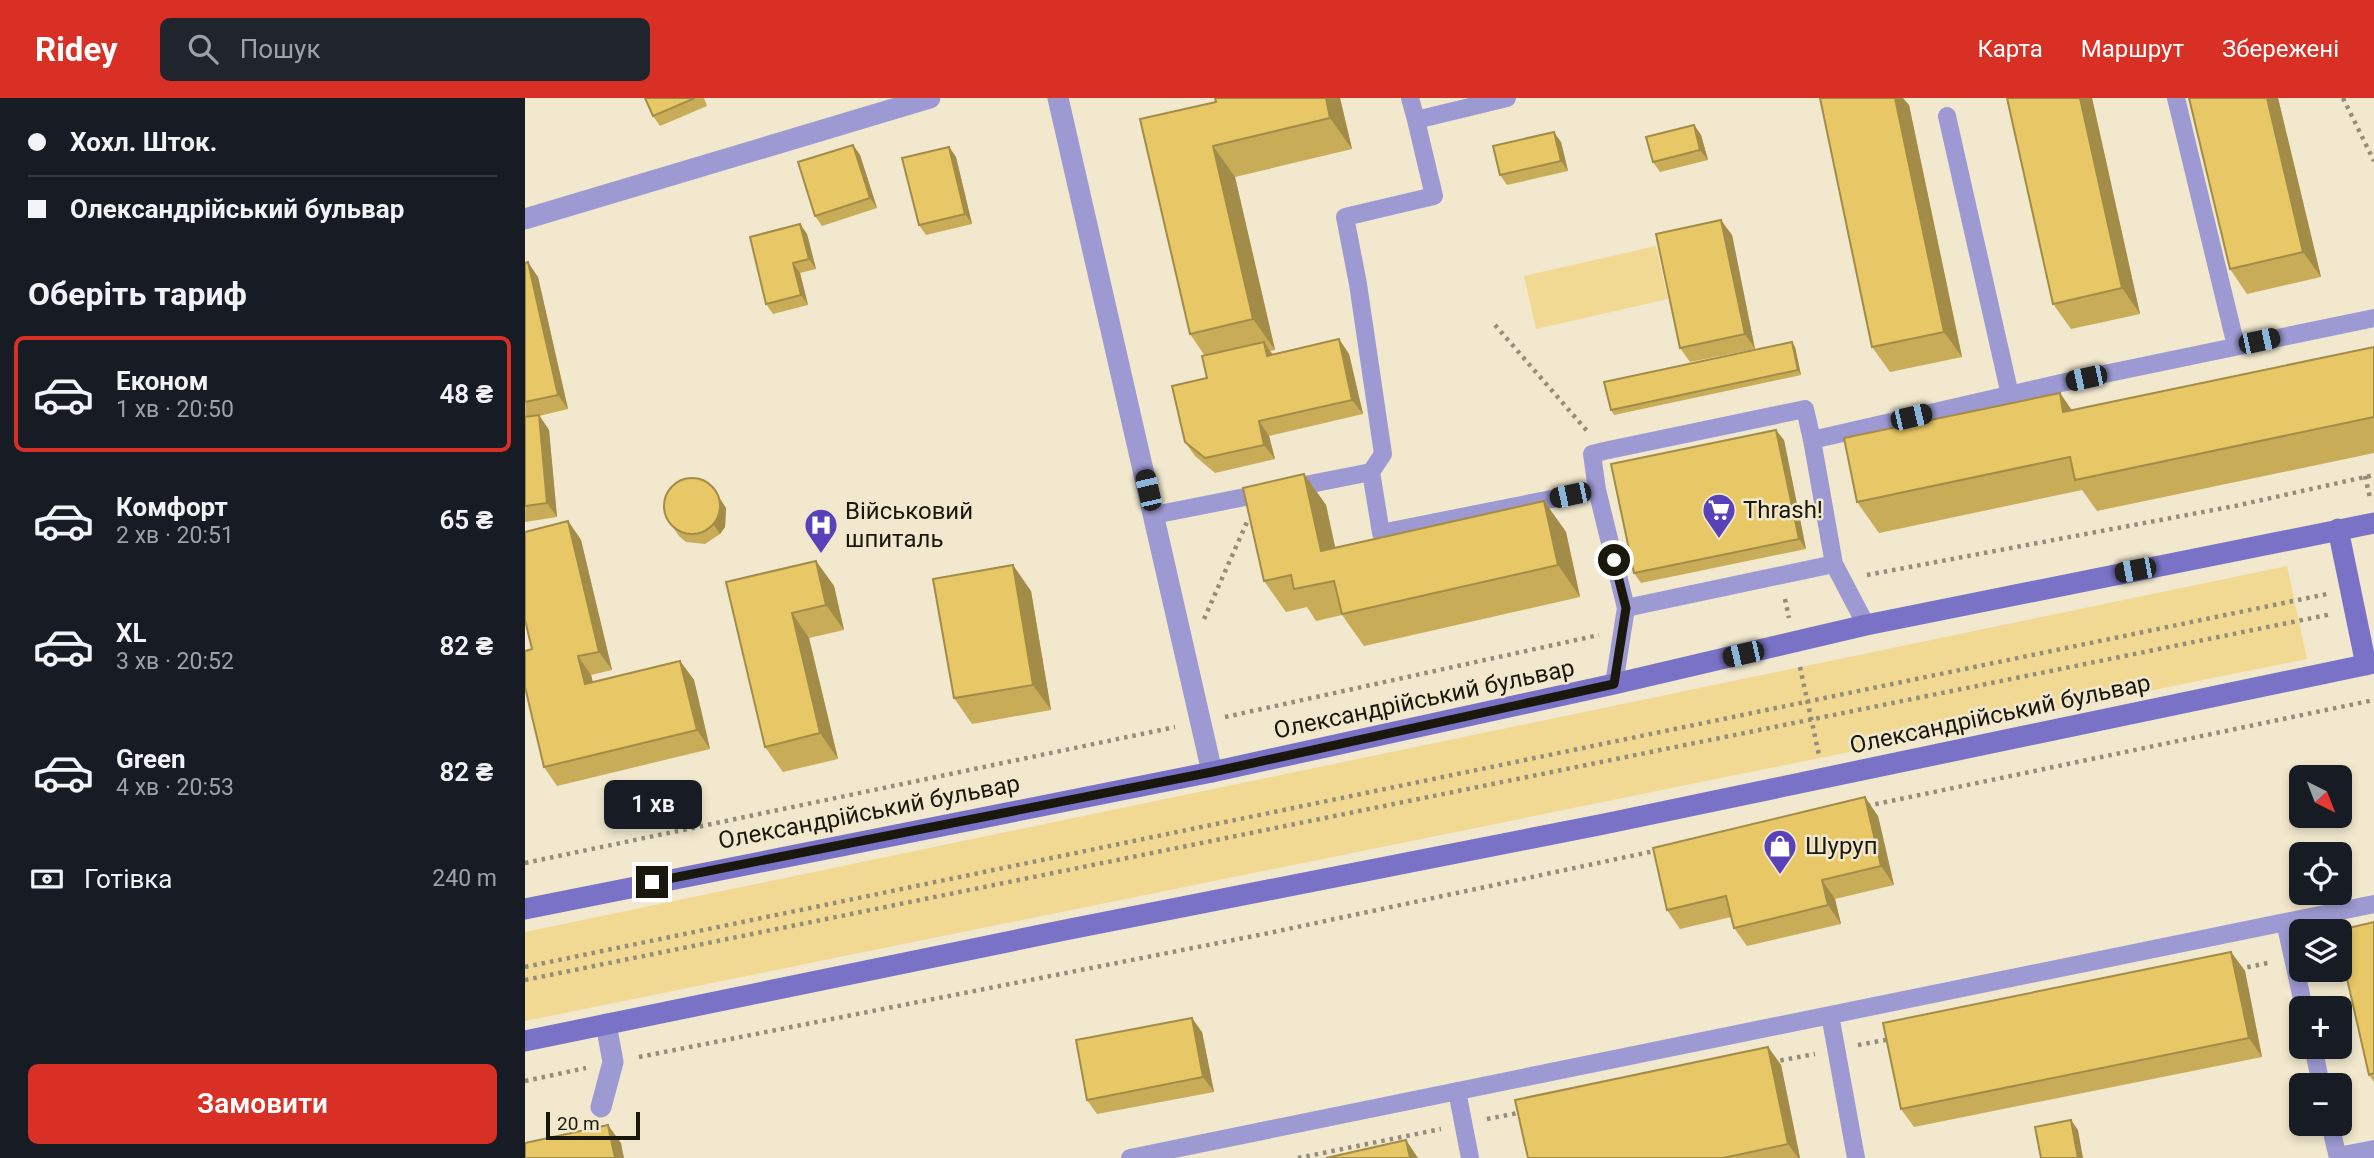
<!DOCTYPE html>
<html lang="uk">
<head>
<meta charset="utf-8">
<style>
  body { margin:0; font-family:Roboto,sans-serif; background:#20242c; color:#f1f3f6; height:100vh; display:flex; flex-direction:column; font-size:26px; white-space:nowrap }
  * { box-sizing:border-box; margin:0 }
  p { font-size:23px; color:#9ea1a6 }
  .icon { flex:none; width:38px; height:38px; fill:none; stroke:currentColor; stroke-width:2; stroke-linecap:round; stroke-linejoin:round }
  .map { position:relative; flex:1; overflow:hidden }
  .details { display:flex; flex-direction:column; background:#171b24; width:525px }
  .details>* { flex:none }
  .top-card { display:grid; align-content:center; height:154px; padding:0 28px; background:#171b24 }
  .needle { width:46px; rotate:138deg }
  .fabs { position:absolute; left:1764px; top:667px; display:grid; gap:14px }
  .fabs a { display:grid; place-items:center; width:63px; height:63px; border-radius:10px; background:#171b24; box-shadow:0 4px 10px #0003; font-size:35px }
  .scale { position:absolute; left:21px; bottom:18px; width:94px; box-sizing:border-box; padding-left:7px; border:4px solid #1a170d; border-top:0; font-size:19px; line-height:24px; white-space:nowrap; color:#1a170d; -webkit-text-stroke:5px #f1e8ce; paint-order:stroke }
  .end { position:absolute; width:32px; height:32px; margin:-16px; border:9px solid #1a170d; background:#fff; box-shadow:0 0 0 4px #fff }
  .from { border-radius:50% }
  .bubble { position:absolute; height:49px; border-radius:10px; background:#171b24; box-shadow:0 4px 10px #0003; font-size:23px; font-weight:600; line-height:49px; text-align:center }
  .car { position:absolute; width:21px; height:42px; margin:-21px -10px; border-radius:9px; box-shadow:0 0 5px 2px #0007; background:linear-gradient(#222 24%,#8ab4d8 0 40%,#222 0 76%,#8ab4d8 0 86%,#222 0) }
  .top-card b { display:flex; align-items:center; gap:24px; height:66px; font-size:26px }
  .top-card b+b { border-top:2px solid #363941 }
  .top-card i { width:18px; height:18px; background:#f1f3f6 }
  ul { padding:0; list-style:none }
  li { display:flex; align-items:center; gap:21px; height:116px; margin:0 14px 10px; padding:0 14px; border:4px solid transparent; border-radius:10px }
  li div { flex:1 }
  li b { display:block; font-size:26px }
  li em { font-style:normal; font-weight:600 }
  li.selected { border-color:#d93025 }
  li>.icon { width:63px; height:63px; stroke-width:1.5 }
  h2 { padding:0 28px; font-size:32px; line-height:84px }
  .pay { display:flex; align-items:center; gap:18px; height:77px; padding:0 28px; font-size:26px }
  .pay p { margin-inline-start:auto }
  .button { display:flex; gap:14px; margin-top:auto; padding:14px 28px }
  .button a { flex:1; height:80px; border-radius:10px; background:#d93025; color:#fff; font-size:28px; font-weight:600; line-height:80px; text-align:center }
  header { display:flex; align-items:center; gap:42px; box-sizing:border-box; height:98px; padding:0 35px; background:#d93025; color:#fff }
  header strong { font-size:33px }
  nav { display:flex; gap:38px; margin-inline-start:auto; font-size:24px }
  .search { width:490px; height:63px; background:#20242c; display:flex; align-items:center; gap:18px; box-sizing:border-box; padding:0 24px; border-radius:10px; color:#9ea1a6; font-size:26px }
  main { display:flex; flex:1; min-height:0 }
  .map>svg:first-child { display:block }
  .green { fill:#f1d994 }
  .lines { fill:none; stroke-linecap:round; stroke-linejoin:round }
  .path { stroke:#948d7a; stroke-width:4.5; stroke-dasharray:3.5 5; stroke-linecap:butt }
  .service { stroke:#9d9ad3; stroke-width:18 }
  .minor { stroke:#9d9ad3; stroke-width:21 }
  .secondary { stroke:#7a72c6; stroke-width:21 }
  .wall { fill:#c8ac58 }
  .shaded-wall { fill:#a28c47 }
  .building { fill:#e8c866; stroke:#a28c47; stroke-width:2 }
  .route { stroke:#1a170d; stroke-width:9 }
  .labels { text-anchor:middle; stroke-width:5; stroke-linejoin:round; paint-order:stroke }
  .poi-label { font-size:24px; fill:#1a170d; stroke:#f1e8ce; text-anchor:start }
  .street-label { font-size:24px; fill:#1a170d; stroke:#f1e8ce }
</style>
</head>
<body>
<header>
<strong>Ridey</strong>
<div class="search"><svg class="icon" aria-label="search" viewBox="0 0 24 24"><circle cx="10" cy="10" r="6"/><path d="M15 15l6 6"/></svg>Пошук</div>
<nav><a>Карта</a><a>Маршрут</a><a>Збережені</a></nav>
</header>
<main>
<section class="details">
<div class="top-card">
<b><i class="from"></i>Хохл. Шток.</b>
<b><i></i>Олександрійський бульвар</b>
</div>
<h2>Оберіть тариф</h2>
<ul>
<li class="selected"><svg class="icon" aria-label="car" viewBox="0 0 24 24"><path d="M5 17H2v-5l4-1 3-4h7l3 4 3 1v5h-3M9 17h6M6 11h13"/><circle cx="7" cy="17" r="2"/><circle cx="17" cy="17" r="2"/></svg><div><b>Економ</b><p>1 хв · 20:50</p></div><em>48 ₴</em></li>
<li><svg class="icon" aria-label="car" viewBox="0 0 24 24"><path d="M5 17H2v-5l4-1 3-4h7l3 4 3 1v5h-3M9 17h6M6 11h13"/><circle cx="7" cy="17" r="2"/><circle cx="17" cy="17" r="2"/></svg><div><b>Комфорт</b><p>2 хв · 20:51</p></div><em>65 ₴</em></li>
<li><svg class="icon" aria-label="car" viewBox="0 0 24 24"><path d="M5 17H2v-5l4-1 3-4h7l3 4 3 1v5h-3M9 17h6M6 11h13"/><circle cx="7" cy="17" r="2"/><circle cx="17" cy="17" r="2"/></svg><div><b>XL</b><p>3 хв · 20:52</p></div><em>82 ₴</em></li>
<li><svg class="icon" aria-label="car" viewBox="0 0 24 24"><path d="M5 17H2v-5l4-1 3-4h7l3 4 3 1v5h-3M9 17h6M6 11h13"/><circle cx="7" cy="17" r="2"/><circle cx="17" cy="17" r="2"/></svg><div><b>Green</b><p>4 хв · 20:53</p></div><em>82 ₴</em></li>
</ul>
<div class="pay"><svg class="icon" aria-label="cash" viewBox="0 0 24 24"><path d="M3 7h18v10H3z"/><circle cx="12" cy="12" r="2"/></svg>Готівка<p>240 m</p></div>
<div class="button"><a>Замовити</a></div>
</section>
<div class="map">
<svg width="1849" height="1060" viewBox="0 0 1849 1060">
  <rect width="100%" height="100%" fill="#f1e8ce"/>
  <path class="green" d="M 1131,148 L 1143,201 L 1011,231 L 999,178 Z
    M 1762,468 L 1782,561 L 0,923 L 0,834 Z"/>
  <g class="lines">
    <path class="path" d="M 1818,0 L 1849,63
      M 970,227 L 1063,334
      M 1840,378 L 1845,400
      M 1342,477 L 1710,408 L 1849,377
      M 1260,501 L 1264,520
      M 679,521 L 722,424
      M 1275,569 L 1294,657
      M 700,619 L 1074,537
      M 1342,708 L 1849,602
      M 0,765 L 650,629
      M 0,869 L 1802,496
      M 1714,871 L 1747,864
      M 0,882 L 1807,516
      M 1333,947 L 1366,941
      M 114,959 L 744,835 L 1134,752
      M 1247,964 L 1290,956
      M 0,983 L 61,970
      M 962,1021 L 998,1014
      M 773,1060 L 916,1031"/>
    <path class="service" d="M 885,0 L 891,22
      M 982,0 L 891,22 L 909,98 L 820,119 L 833,186 L 858,356 L 846,374 L 856,435 L 1072,392 L 1067,356 L 1079,353 L 1280,311 L 1287,342 L 1536,285 L 1849,220
      M 1651,0 L 1711,248
      M 1422,18 L 1485,297
      M 1287,342 L 1309,466
      M 1072,392 L 1101,510
      M 629,417 L 846,374
      M 1089,586 L 1101,510 L 1309,466 L 1341,527
      M 1760,824 L 1779,910
      M 1305,917 L 1331,1060
      M 1788,948 L 1796,987
      M 932,993 L 945,1060
      M 1805,1026 L 1813,1060
      M 1813,1058 L 1849,1051
      M 605,1060 L 1849,806"/>
    <path class="minor" d="M 533,0 L 687,674
      M 0,121 L 405,0
      M 76,1009 L 88,964 L 81,926"/>
    <path class="secondary" d="M 1813,431 L 1841,567
      M 0,811 L 687,674 L 1089,586 L 1341,527 L 1849,425
      M 0,943 L 540,832 L 1079,726 L 1849,565"/>
  </g>
  <path class="wall" d="M 120,0 L 179,0 L 182,8 L 135,28 L 128,18 Z
    M 690,0 L 815,0 L 827,51 L 710,79 L 750,252 L 745,253 L 748,256 L 814,241 L 824,256 L 838,316 L 744,338 L 750,361 L 690,375 L 670,358 L 660,344 L 682,280 L 680,258 L 665,236 L 691,4 Z
    M 1482,0 L 1567,0 L 1615,216 L 1546,231 L 1528,206 Z
    M 1664,0 L 1753,0 L 1796,179 L 1722,196 L 1705,171 Z
    M 1384,7 L 1437,259 L 1365,274 L 1347,249 Z
    M 1169,27 L 1176,37 L 1183,62 L 1135,74 L 1128,64 Z
    M 1036,44 L 1043,73 L 982,87 L 975,77 Z
    M 328,47 L 335,57 L 352,110 L 297,128 L 290,118 Z
    M 424,49 L 431,59 L 447,126 L 401,137 L 394,127 Z
    M 275,126 L 282,136 L 291,171 L 275,175 L 283,207 L 248,216 L 241,206 Z
    M 1207,137 L 1230,251 L 1165,264 L 1155,250 Z
    M 0,165 L 13,179 L 43,311 L 14,318 L 24,332 L 32,419 L 0,424 Z
    M 1270,249 L 1276,277 L 1089,317 L 1086,312 Z
    M 1849,249 L 1849,355 L 1572,413 L 1557,392 L 1354,435 L 1332,404 L 1546,312 Z
    M 1259,342 L 1281,451 L 1116,485 L 1109,475 Z
    M 779,376 L 801,407 L 810,450 L 1019,403 L 1041,434 L 1055,499 L 839,548 L 817,517 L 791,523 L 782,509 L 761,514 L 739,483 Z
    M 201,410 L 200,429 L 195,436 L 180,446 L 161,444 L 154,438 L 147,428 Z
    M 43,423 L 56,442 L 87,572 L 66,577 L 68,584 L 155,563 L 169,582 L 185,651 L 32,688 L 19,669 L 7,551 Z
    M 291,463 L 309,488 L 319,532 L 284,540 L 313,661 L 258,674 L 240,649 L 201,484 Z
    M 506,493 L 526,612 L 447,626 L 429,600 Z
    M 1353,718 L 1369,787 L 1310,801 L 1316,826 L 1222,848 L 1209,830 L 1206,819 L 1155,831 L 1142,812 Z
    M 1849,824 L 1849,984 L 1844,977 Z
    M 1706,854 L 1720,873 L 1737,959 L 1389,1029 L 1376,1011 Z
    M 677,934 L 689,994 L 572,1016 L 562,1002 Z
    M 1243,949 L 1256,967 L 1275,1060 L 1003,1060 Z"/>
  <path class="shaded-wall" d="M 801,0 L 815,0 L 827,51 L 805,20 Z
    M 1370,0 L 1378,0 L 1384,7 L 1437,259 L 1419,234 Z
    M 1555,0 L 1567,0 L 1615,216 L 1597,190 Z
    M 1742,0 L 1753,0 L 1796,179 L 1778,154 Z
    M 1169,27 L 1176,37 L 1183,62 L 1175,52 Z
    M 1029,34 L 1036,44 L 1043,73 L 1036,63 Z
    M 328,47 L 335,57 L 352,110 L 345,100 Z
    M 688,48 L 710,79 L 750,252 L 728,221 Z
    M 424,49 L 431,59 L 447,126 L 440,116 Z
    M 1196,122 L 1207,137 L 1230,251 L 1220,236 Z
    M 275,126 L 282,136 L 291,171 L 284,161 Z
    M 3,164 L 13,179 L 43,311 L 33,297 Z
    M 268,165 L 275,175 L 283,207 L 276,197 Z
    M 814,241 L 824,256 L 838,316 L 827,302 Z
    M 739,244 L 749,259 L 742,258 Z
    M 1267,244 L 1270,249 L 1276,277 L 1273,272 Z
    M 1535,295 L 1557,327 L 1538,314 Z
    M 14,317 L 24,332 L 32,419 L 22,405 Z
    M 734,323 L 744,338 L 750,361 L 739,347 Z
    M 1251,332 L 1259,342 L 1281,451 L 1274,441 Z
    M 779,376 L 801,407 L 818,485 L 796,453 Z
    M 194,399 L 201,410 L 200,429 L 195,436 L 188,426 Z
    M 1019,403 L 1041,434 L 1055,499 L 1033,467 Z
    M 43,423 L 56,442 L 87,572 L 74,554 Z
    M 291,463 L 309,488 L 319,532 L 301,507 Z
    M 488,467 L 506,493 L 526,612 L 508,587 Z
    M 267,515 L 284,540 L 313,661 L 295,635 Z
    M 53,558 L 66,577 L 73,605 L 60,586 Z
    M 155,563 L 169,582 L 185,651 L 172,632 Z
    M 1340,699 L 1353,718 L 1369,787 L 1356,768 Z
    M 1297,782 L 1310,801 L 1316,826 L 1303,807 Z
    M 1706,854 L 1720,873 L 1737,959 L 1724,940 Z
    M 667,920 L 677,934 L 689,994 L 678,979 Z
    M 1243,949 L 1256,967 L 1275,1060 L 1273,1060 L 1263,1046 Z
    M 1546,1022 L 1553,1032 L 1558,1060 L 1553,1060 Z
    M 83,1027 L 96,1045 L 99,1060 L 90,1060 Z
    M 881,1042 L 893,1060 L 885,1060 Z"/>
  <path class="building" d="M 120,0 L 170,0 L 128,18 Z
    M 690,0 L 801,0 L 805,20 L 688,48 L 728,221 L 665,236 L 615,21 L 691,4 Z
    M 1295,0 L 1370,0 L 1419,234 L 1347,249 Z
    M 1482,0 L 1555,0 L 1597,190 L 1528,206 Z
    M 1664,0 L 1742,0 L 1778,154 L 1705,171 Z
    M 1169,27 L 1175,52 L 1128,64 L 1121,39 Z
    M 1029,34 L 1036,63 L 975,77 L 968,48 Z
    M 328,47 L 345,100 L 290,118 L 273,64 Z
    M 424,49 L 440,116 L 394,127 L 377,60 Z
    M 1196,122 L 1220,236 L 1155,250 L 1131,136 Z
    M 275,126 L 284,161 L 268,165 L 276,197 L 241,206 L 225,139 Z
    M 3,164 L 33,297 L 0,304 L 0,165 Z
    M 814,241 L 827,302 L 734,323 L 739,347 L 680,360 L 660,344 L 647,288 L 682,280 L 677,258 L 739,244 L 742,258 Z
    M 1267,244 L 1273,272 L 1086,312 L 1079,284 Z
    M 1849,249 L 1849,319 L 1550,382 L 1545,359 L 1332,404 L 1319,340 L 1535,295 L 1538,314 Z
    M 14,317 L 22,405 L 0,408 L 0,319 Z
    M 1251,332 L 1274,441 L 1109,475 L 1086,366 Z
    M 779,376 L 796,453 L 1019,403 L 1033,467 L 817,516 L 809,483 L 769,491 L 766,477 L 739,483 L 718,390 Z
    M139 408a28 28 0 1 1 56 0a28 28 0 1 1-56 0Z
    M 43,423 L 74,554 L 53,558 L 60,586 L 155,563 L 172,632 L 19,669 L 0,589 L 0,553 L 7,551 L 0,522 L 0,434 Z
    M 291,463 L 301,507 L 267,515 L 295,635 L 240,649 L 201,484 Z
    M 488,467 L 508,587 L 429,600 L 408,481 Z
    M 1340,699 L 1356,768 L 1297,782 L 1303,807 L 1209,830 L 1201,798 L 1142,812 L 1128,750 Z
    M 1849,824 L 1849,975 L 1844,977 L 1815,850 L 1815,833 L 1811,833 Z
    M 1706,854 L 1724,940 L 1376,1011 L 1358,925 Z
    M 667,920 L 678,979 L 562,1002 L 551,942 Z
    M 1243,949 L 1263,1046 L 1198,1060 L 1003,1060 L 990,1002 Z
    M 1546,1022 L 1553,1060 L 1516,1060 L 1510,1029 Z
    M 83,1027 L 90,1060 L 0,1060 L 0,1045 Z
    M 881,1042 L 885,1060 L 801,1060 Z"/>
  <g class="lines">
    <path class="route" d="M 127,784 L 687,674 L 1089,586 L 1101,510 L 1089,462"/>
  </g>
  <defs>
    <symbol id="supermarket-pin" viewBox="-11 -11 22 30"><path d="M0 17L-7.5 6A9.5 9.5 0 1 1 7.5 6Z" fill="#5841b9" stroke="#f1e8ce"/><path d="M-6-5.5h2.5l.6 2H6L4.5 2H-2.5L-4.4-4H-6ZM-1.5 3.2a1.3 1.3 0 1 0 .1 0ZM3 3.2a1.3 1.3 0 1 0 .1 0Z" fill="#fff"/></symbol>
    <symbol id="hospital-pin" viewBox="-11 -11 22 30"><path d="M0 17L-7.5 6A9.5 9.5 0 1 1 7.5 6Z" fill="#5841b9" stroke="#f1e8ce"/><path d="M-5-5h3v3.5h4V-5h3V5h-3V1.5h-4V5h-3Z" fill="#fff"/></symbol>
    <symbol id="shop-pin" viewBox="-11 -11 22 30"><path d="M0 17L-7.5 6A9.5 9.5 0 1 1 7.5 6Z" fill="#5841b9" stroke="#f1e8ce"/><path d="M-5-2.5h2.3a2.7 3.5 0 0 1 5.4 0H5L5.5 6h-11ZM-1.5-2.5h3a1.5 2.3 0 0 0-3 0Z" fill="#fff"/></symbol>
  </defs>
  <g fill-rule="evenodd">
    <use href="#supermarket-pin" x="1175" y="393" width="38" height="52"/>
    <use href="#hospital-pin" x="277" y="408" width="38" height="52"/>
    <use href="#shop-pin" x="1236" y="729" width="38" height="52"/>
  </g>
  <g class="labels">
    <g class="poi-label">
      <text x="1218" y="420">Thrash!</text>
      <text x="320" y="421">Військовий<tspan x="320" dy="28">шпиталь</tspan></text>
      <text x="1280" y="756">Шуруп</text>
    </g>
    <g class="street-label">
      <text transform="translate(899 601) rotate(-12)" y="8">Олександрійський бульвар</text>
      <text transform="translate(1475 616) rotate(-12)" y="8">Олександрійський бульвар</text>
      <text transform="translate(344 714) rotate(-11)" y="8">Олександрійський бульвар</text>
    </g>
  </g>
</svg>
<div class="fabs">
<a><svg class="needle" viewBox="-14 -14 28 28"><path d="M0-13l5 13h-10z" fill="#e53935"/><path d="M0 13l5-13h-10z" fill="#9ea1a6"/></svg></a>
<a><svg class="icon" aria-label="locate" viewBox="0 0 24 24"><circle cx="12" cy="12" r="6"/><path d="M12 2v4M12 18v4M2 12h4M18 12h4"/></svg></a>
<a><svg class="icon" aria-label="layers" viewBox="0 0 24 24"><path d="M12 4l9 5-9 5-9-5zM3 14l9 5 9-5"/></svg></a>
<a>+</a>
<a>−</a>
</div>
<div class="scale">20 m</div>
<i class="end from" style="left:1089px;top:462px"></i>
<i class="end" style="left:127px;top:784px"></i>
<div class="bubble" style="left:79px;top:682px;width:98px">1 хв</div>
<i class="car" style="left:1734px;top:243px;rotate:78deg"></i>
<i class="car" style="left:1561px;top:280px;rotate:258deg"></i>
<i class="car" style="left:1386px;top:319px;rotate:77deg"></i>
<i class="car" style="left:623px;top:392px;rotate:347deg"></i>
<i class="car" style="left:1045px;top:397px;rotate:258deg"></i>
<i class="car" style="left:1610px;top:472px;rotate:259deg"></i>
<i class="car" style="left:1218px;top:556px;rotate:257deg"></i>
</div>
</main>
</body>
</html>
